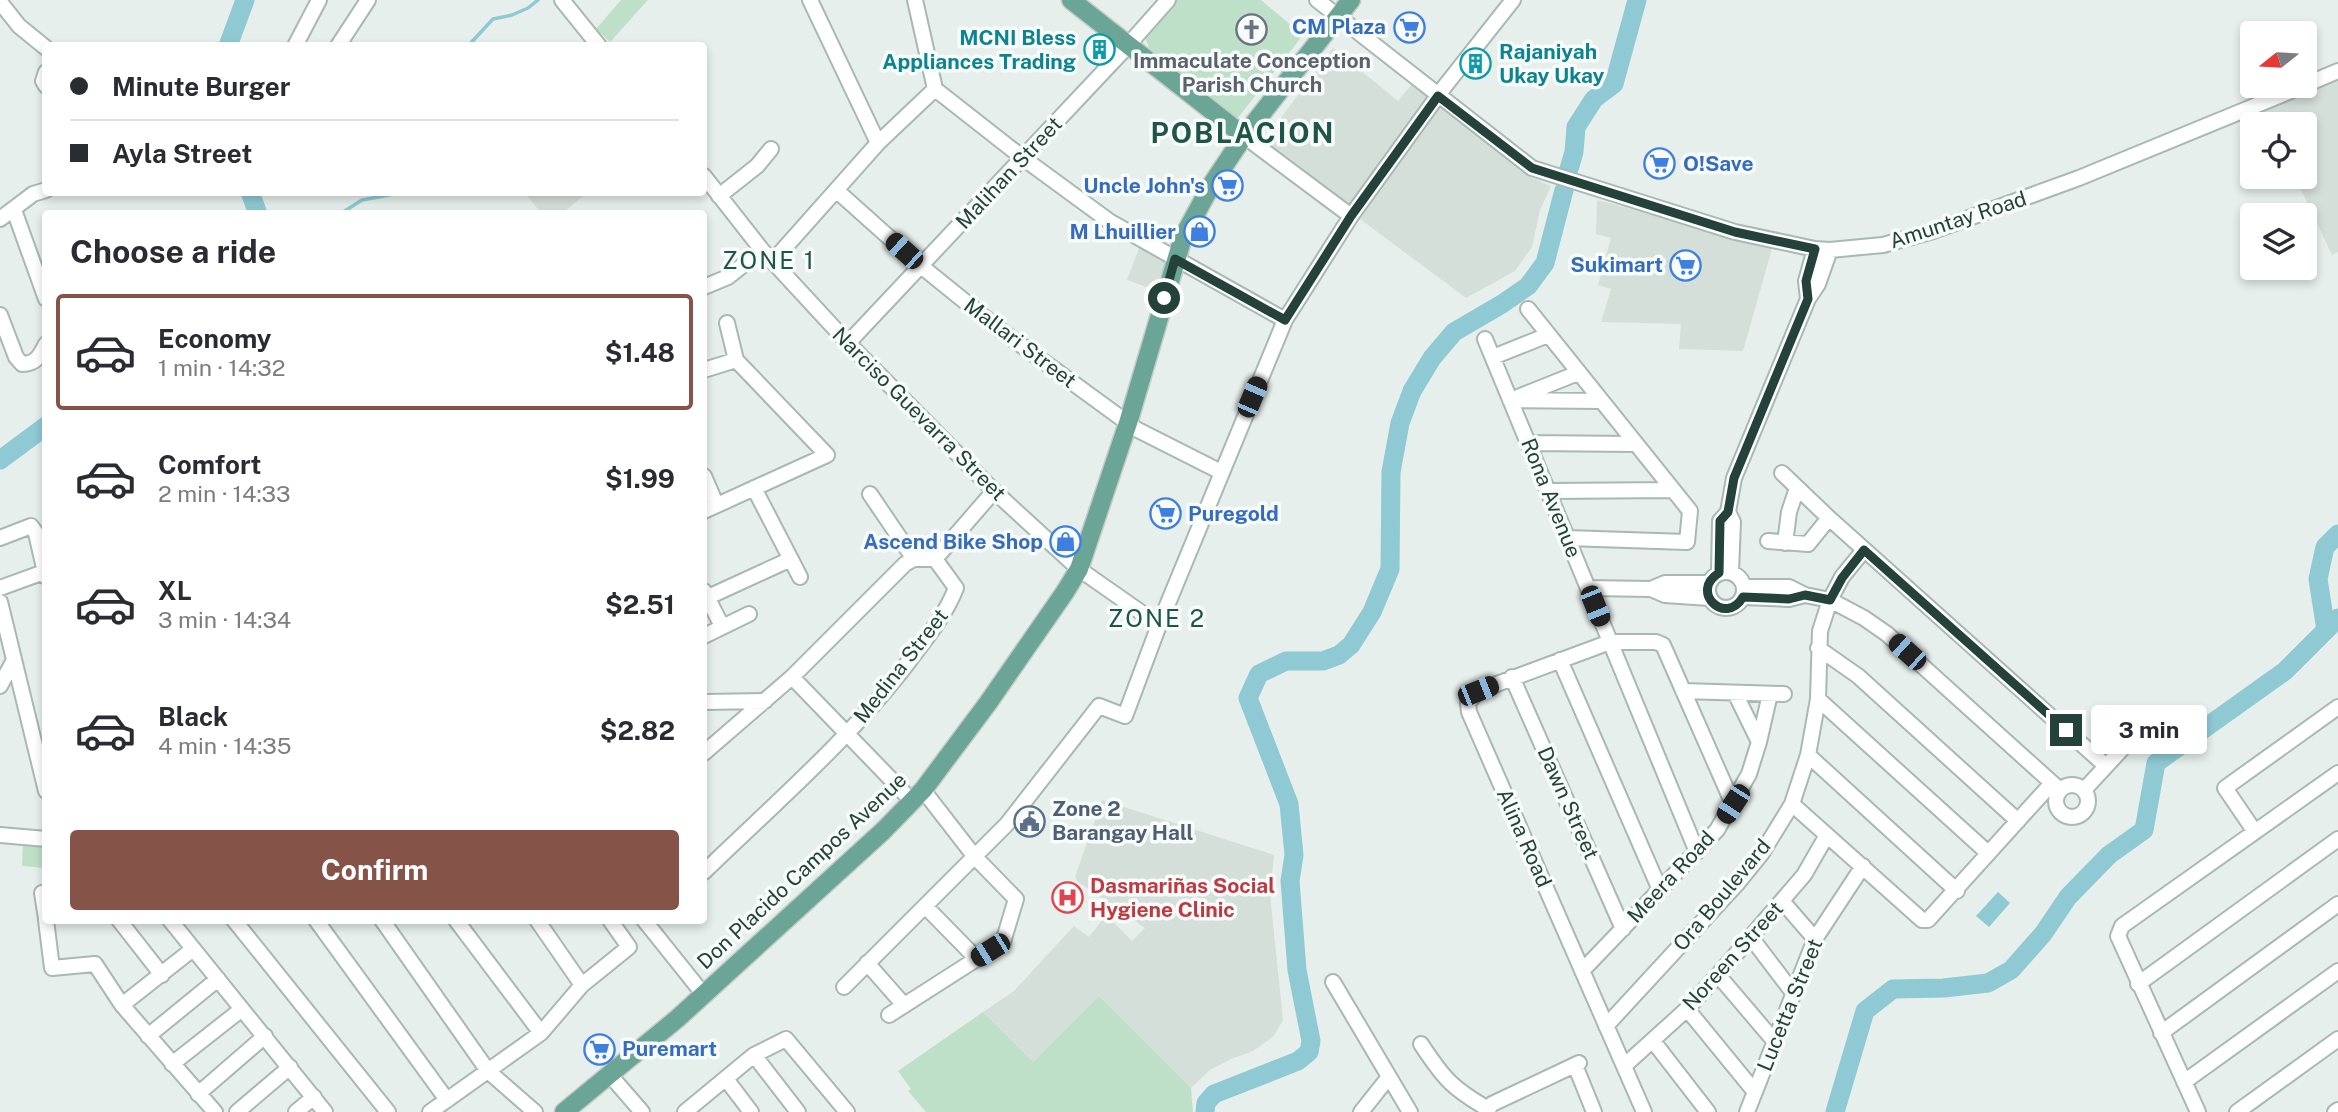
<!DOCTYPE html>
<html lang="en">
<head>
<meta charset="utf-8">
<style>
  body { margin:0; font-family:"Public Sans",sans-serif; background:#f2f2f3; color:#2b2b33; height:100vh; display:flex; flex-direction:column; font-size:26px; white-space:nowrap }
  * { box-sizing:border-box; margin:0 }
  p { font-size:23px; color:#7c7c81 }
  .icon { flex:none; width:38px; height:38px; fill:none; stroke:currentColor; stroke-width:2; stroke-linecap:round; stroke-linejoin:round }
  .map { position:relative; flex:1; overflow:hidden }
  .details { position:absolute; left:42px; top:210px; width:665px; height:714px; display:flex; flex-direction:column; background:#fff; border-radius:7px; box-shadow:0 4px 10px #0003 }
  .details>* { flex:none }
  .hud { position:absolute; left:42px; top:42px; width:665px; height:154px; border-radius:7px; box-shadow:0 4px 10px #0003; display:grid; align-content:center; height:154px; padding:0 28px; background:#fff }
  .needle { width:46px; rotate:252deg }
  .tools { position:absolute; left:2240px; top:21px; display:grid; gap:14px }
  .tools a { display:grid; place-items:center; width:77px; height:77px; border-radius:7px; background:#fff; box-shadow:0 4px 10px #0003; font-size:35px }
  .end { position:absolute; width:32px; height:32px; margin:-16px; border:9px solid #24423a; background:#fff; box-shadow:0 0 0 4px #fff }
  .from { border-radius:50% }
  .bubble { position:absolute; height:49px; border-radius:7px; background:#fff; box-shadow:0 4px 10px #0003; font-size:23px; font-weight:700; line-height:49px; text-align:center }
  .car { position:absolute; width:21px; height:42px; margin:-21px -10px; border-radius:9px; box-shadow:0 0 5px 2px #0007; background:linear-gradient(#222 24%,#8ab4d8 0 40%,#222 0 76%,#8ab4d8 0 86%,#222 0) }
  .hud b { display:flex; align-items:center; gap:24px; height:66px; font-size:26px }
  .hud b+b { border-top:2px solid #e1e1e2 }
  .hud i { width:18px; height:18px; background:#2b2b33 }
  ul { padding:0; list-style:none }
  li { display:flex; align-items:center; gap:21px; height:116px; margin:0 14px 10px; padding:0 14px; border:4px solid transparent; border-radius:7px }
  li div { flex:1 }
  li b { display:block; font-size:26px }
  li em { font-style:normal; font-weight:700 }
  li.current { border-color:#855347 }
  li>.icon { width:63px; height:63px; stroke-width:1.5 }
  h2 { padding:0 28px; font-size:32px; line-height:84px }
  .action { display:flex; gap:14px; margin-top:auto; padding:14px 28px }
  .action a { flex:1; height:80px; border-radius:7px; background:#855347; color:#fff; font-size:28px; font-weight:700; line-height:80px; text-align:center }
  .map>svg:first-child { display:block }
  .built { fill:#d4dfda }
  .green { fill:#bfe0c8 }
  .water { fill:#8ec9d4 }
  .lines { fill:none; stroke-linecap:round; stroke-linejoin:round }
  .stream { stroke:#8ec9d4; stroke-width:3.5 }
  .river { stroke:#8ec9d4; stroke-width:19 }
  .minor-casing { stroke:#a8b8b2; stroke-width:18 }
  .major-casing { stroke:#c2cac8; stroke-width:21 }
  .minor { stroke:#fff; stroke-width:14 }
  .major { stroke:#6aa596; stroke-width:18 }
  .route { stroke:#24423a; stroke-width:9 }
  .labels { text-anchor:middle; stroke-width:7; stroke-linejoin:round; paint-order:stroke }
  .shop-label { font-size:21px; font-weight:bold; fill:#366cbe; stroke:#f7fbf9; text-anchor:end }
  .culture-label { font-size:21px; font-weight:bold; fill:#0d838f; stroke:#f7fbf9; text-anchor:end }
  .worship-label { font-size:21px; font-weight:bold; fill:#5b616d; stroke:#f7fbf9 }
  .street-label { font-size:21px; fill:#24423a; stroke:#f7fbf9 }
  .service-label { font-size:21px; font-weight:bold; fill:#4e5e75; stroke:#f7fbf9; text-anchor:start }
  .health-label { font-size:21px; font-weight:bold; fill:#be3a42; stroke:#f7fbf9; text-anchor:start }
  .quarter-label { font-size:24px; letter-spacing:2px; fill:#1f5548; stroke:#f7fbf9 }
  .district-label { font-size:28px; font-weight:bold; letter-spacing:2px; fill:#1f5548; stroke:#f7fbf9 }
</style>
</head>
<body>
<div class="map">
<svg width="2338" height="1112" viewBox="0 0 2338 1112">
  <rect width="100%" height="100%" fill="#e6efeb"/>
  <path class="built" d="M 1333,48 L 1398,101 L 1411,85 L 1428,97 L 1349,209 L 1263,142 Z
    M 2338,78 L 2338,252 L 2332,255 L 2295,177 L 2305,177 L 2305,124 L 2270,124 L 2262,107 Z
    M 1441,107 L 1532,178 L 1551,186 L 1540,210 L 1532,247 L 1515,271 L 1466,298 L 1360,219 Z
    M 525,193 L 587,193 L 561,214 L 541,213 Z
    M 1597,200 L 1773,245 L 1743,351 L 1679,349 L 1681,324 L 1601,322 L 1611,289 L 1598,285 L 1611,238 L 1596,234 Z
    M 1141,243 L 1171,258 L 1160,292 L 1127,280 Z
    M 1102,800 L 1274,855 L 1270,894 L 1283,1020 L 1274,1036 L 1253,1051 L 1231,1059 L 1210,1070 L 1191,1088 L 1099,996 L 1033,1062 L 983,1012 L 1014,991 L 1074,926 L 1089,937 L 1106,915 L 1132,941 L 1145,928 L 1077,881 L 1075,877 Z"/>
  <path class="green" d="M 621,0 L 648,0 L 610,42 L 596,29 Z
    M 1175,0 L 1261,0 L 1303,35 L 1237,119 L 1149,48 L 1145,37 Z
    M 23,843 L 45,845 L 45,868 L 22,866 Z
    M 1099,996 L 1191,1088 L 1193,1112 L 926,1112 L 908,1091 L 911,1089 L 898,1071 L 983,1012 L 1033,1062 Z"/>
  <path class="water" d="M 1998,892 L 2010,903 L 1989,927 L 1976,916 Z"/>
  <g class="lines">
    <path class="stream" d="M 468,46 L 493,19 L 512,15 L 528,8 L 538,0
      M 340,214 L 362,200 L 405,192"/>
    <path class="river" d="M 228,46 L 245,0
      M 1569,169 L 1574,152 L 1576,127 L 1594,99 L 1614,84 L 1637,0
      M 250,192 L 258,214
      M 0,460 L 46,426
      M 2326,630 L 2318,579 L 2325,547 L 2338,534
      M 1205,1112 L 1206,1103 L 1214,1094 L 1298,1061 L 1309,1052 L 1311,1041 L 1297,970 L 1290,881 L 1294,855 L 1289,804 L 1248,698 L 1259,674 L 1286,661 L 1323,661 L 1339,655 L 1351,645 L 1372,612 L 1390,569 L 1391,472 L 1400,423 L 1412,391 L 1432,358 L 1454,332 L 1502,304 L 1528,286 L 1545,263 L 1564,190
      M 1835,1112 L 1865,1011 L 1893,989 L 1944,988 L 1988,983 L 2011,970 L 2043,934 L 2068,897 L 2109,855 L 2144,830 L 2156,763 L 2285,671 L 2338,618"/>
    <defs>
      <path id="minor" d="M 562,0 L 599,46
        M 810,0 L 878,143
        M 915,0 L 935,89
        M 1317,0 L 1532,168 L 1735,232 L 1815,249 L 1830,250 L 1883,245 L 1933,231 L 2079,178 L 2303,86
        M 0,2 L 19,26 L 46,48
        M 295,46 L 319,0
        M 338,46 L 368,0
        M 46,72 L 43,81 L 46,86
        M 2305,85 L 2338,71
        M 935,89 L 1023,158 L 1109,221 L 1285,320
        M 1244,136 L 1351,216
        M 704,176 L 762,250 L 848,343 L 994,491 L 1079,569 L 1159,625
        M 836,190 L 921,266 L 999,329 L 1136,429 L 1221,472
        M 719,196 L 757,166 L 771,149
        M 14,210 L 46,299
        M 0,219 L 33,194 L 46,190
        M 773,261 L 878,143 L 935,89
        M 704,287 L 728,277 L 762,250
        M 1808,299 L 1806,281 L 1815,249
        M 1528,309 L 1690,511 L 1687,542 L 1567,538
        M 0,315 L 16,357 L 22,364 C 36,364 40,356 46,344
        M 1485,339 L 1697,852
        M 848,343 L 1122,52 L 1168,0
        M 1493,357 L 1548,335
        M 704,370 L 736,360
        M 1518,397 L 1578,373
        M 1510,400 L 1601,401
        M 1528,443 L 1635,444
        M 1782,473 L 1829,518 L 2106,766
        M 704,476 L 716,504
        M 754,488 L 800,577
        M 1548,491 L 1673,490
        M 870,494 L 914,559
        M 704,511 L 827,455 L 736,360 L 727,323
        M 1728,512 L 1733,522 L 1731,572
        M 0,538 L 31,526 L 36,533 L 46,577
        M 1768,541 L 1808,544 L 1829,518
        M 1785,543 L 1789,512 L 1797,488
        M1708 590a18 18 0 1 1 36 0a18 18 0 1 1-36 0Z
        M 1719,573 L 1720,521 L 1728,512 L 1734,478 L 1808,299 L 1818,284 L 1830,250
        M 1744,587 L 1789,587 L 1805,595 L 1830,600 L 1864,618 L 1887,634 L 2060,790
        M 0,588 L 44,572
        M 1588,588 L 1651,589 L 1665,595 L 1709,598
        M 1651,589 L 1665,583 L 1709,583
        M 704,591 L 722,626
        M 1743,597 L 1789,599 L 1805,595
        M 706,598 L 791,559
        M 0,602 L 46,791
        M 704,636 L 749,614
        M 1818,648 L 1858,676 L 2018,821
        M 1560,660 L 1660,890
        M 792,677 L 912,801
        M 1512,677 L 1623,929
        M 0,686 L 14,660
        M 1683,691 L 1784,694
        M 1735,693 L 1759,742
        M 1818,699 L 1988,853
        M 704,702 L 765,701
        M 704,753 L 792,677 L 905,564 L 914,559 L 935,559
        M 1808,755 L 1957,891
        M2056 801a16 16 0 1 1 32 0a16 16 0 1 1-32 0Z
        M 2084,790 L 2122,749
        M 1792,804 L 1922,920 L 1928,920 L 2052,783
        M 2255,832 L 2225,788 L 2338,707
        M 0,835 L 46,839
        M 704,872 C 774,804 850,739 910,660 C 927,637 945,616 956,588 L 935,559 L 994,491
        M 42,893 L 46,918
        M 1782,901 L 1815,939
        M 925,906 L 977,959
        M 46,920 L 52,968 L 95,964 L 122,1005 L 215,1112
        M 119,920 L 162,975
        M 170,920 L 325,1112
        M 234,920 L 388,1112
        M 316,920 L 447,1100
        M 382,920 L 488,1071 L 535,1112
        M 456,920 L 541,1033
        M 537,920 L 582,985
        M 644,920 L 704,995
        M 1750,936 L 1794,994
        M 867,963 L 904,1005
        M 1582,971 L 1717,830 L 1749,774 L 1759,742 L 1770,694
        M 1718,975 L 1775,1042
        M 1333,982 L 1410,1112
        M 2138,984 L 2338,839
        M 844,987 L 1007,824 L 1099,706 L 1125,716 L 1159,625 L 1285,320 L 1351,216 L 1445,86 L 1513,0
        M 122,1005 L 193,949
        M 1687,1009 L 1755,1092
        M 889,1015 L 1003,942 L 1016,899 L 975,857 L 923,790
        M 1606,1026 L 1736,885 L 1762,853 L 1792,804 L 1808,755 L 1818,699 L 1820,631 L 1830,600 L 1842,577 L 1864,550
        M 2161,1033 L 2338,904
        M 148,1036 L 218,979
        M 1653,1041 L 1708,1112
        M 1421,1044 C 1444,1079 1452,1088 1488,1109
        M 754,1055 L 798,1112
        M 172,1064 L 242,1009
        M 1575,1065 L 1594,1112
        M 1624,1066 L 1687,1009 L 1718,975 L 1804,875 L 1827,835
        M 610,1075 L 642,1112
        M 726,1079 L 751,1112
        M 2184,1082 L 2338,971
        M 198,1094 L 265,1036
        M 237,1112 L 290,1067
        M 296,1112 L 314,1097
        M 430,1112 L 541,1033 L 582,985 L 629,947 L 610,920
        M 685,1112 L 754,1055 L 786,1039 L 847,1112
        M 1361,1112 L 1388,1078
        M 1486,1112 L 1492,1104 L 1579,1063
        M 1644,1112 L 1469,712 L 1468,703 L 1478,691 L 1610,642 L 1656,642 L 1663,645 L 1733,804
        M 1747,1112 L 1815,939 L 1863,866
        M 2198,1112 L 2118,936 L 2122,926 L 2338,773
        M 2237,1112 L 2338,1039
        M 2335,1112 L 2338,1110"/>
      <path id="major" d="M 1071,0 L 1244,136
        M 564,1112 L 678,1018 L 883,831 L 923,790 L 988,703 L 1065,592 L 1079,569 L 1128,423 L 1183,237 L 1212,184 L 1244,136 L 1351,0"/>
    </defs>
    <use href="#minor" class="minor-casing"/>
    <use href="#major" class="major-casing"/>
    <use href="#minor" class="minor"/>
    <use href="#major" class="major"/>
  </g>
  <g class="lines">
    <path class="route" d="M 1164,298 L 1175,259 L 1285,320 L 1351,216 L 1438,96 L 1532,168 L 1735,232 L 1815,249 L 1806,281 L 1808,299 L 1734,478 L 1728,512 L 1720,521 L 1719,573 C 1689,591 1725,627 1743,597 L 1789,599 L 1805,595 L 1830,600 L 1842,578 L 1864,550 L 2066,730"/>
  </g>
  <defs>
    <symbol id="supermarket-ring" viewBox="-11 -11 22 22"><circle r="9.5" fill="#f7fbf9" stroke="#3f7fe0" stroke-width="1.5"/><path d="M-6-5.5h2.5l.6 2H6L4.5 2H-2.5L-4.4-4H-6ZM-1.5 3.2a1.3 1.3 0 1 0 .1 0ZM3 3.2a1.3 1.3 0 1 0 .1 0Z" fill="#3f7fe0"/></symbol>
    <symbol id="church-ring" viewBox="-11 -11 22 22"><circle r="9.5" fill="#f7fbf9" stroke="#6b7280" stroke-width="1.5"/><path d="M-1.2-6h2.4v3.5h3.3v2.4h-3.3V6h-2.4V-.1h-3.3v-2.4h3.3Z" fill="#6b7280"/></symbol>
    <symbol id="building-ring" viewBox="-11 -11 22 22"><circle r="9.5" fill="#f7fbf9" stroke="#0f9aa8" stroke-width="1.5"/><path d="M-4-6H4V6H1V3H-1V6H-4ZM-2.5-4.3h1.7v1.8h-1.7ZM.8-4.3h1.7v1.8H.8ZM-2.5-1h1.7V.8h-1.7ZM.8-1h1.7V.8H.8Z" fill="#0f9aa8"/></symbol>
    <symbol id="shop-ring" viewBox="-11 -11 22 22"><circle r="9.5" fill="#f7fbf9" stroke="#3f7fe0" stroke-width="1.5"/><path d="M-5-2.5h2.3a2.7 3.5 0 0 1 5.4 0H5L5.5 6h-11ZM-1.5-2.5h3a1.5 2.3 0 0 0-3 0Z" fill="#3f7fe0"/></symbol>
    <symbol id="civic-ring" viewBox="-11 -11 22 22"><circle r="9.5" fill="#f7fbf9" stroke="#5c6f8a" stroke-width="1.5"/><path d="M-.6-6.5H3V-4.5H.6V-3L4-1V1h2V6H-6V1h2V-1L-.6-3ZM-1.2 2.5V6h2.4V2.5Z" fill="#5c6f8a"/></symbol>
    <symbol id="hospital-ring" viewBox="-11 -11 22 22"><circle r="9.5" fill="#f7fbf9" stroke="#e0444e" stroke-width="1.5"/><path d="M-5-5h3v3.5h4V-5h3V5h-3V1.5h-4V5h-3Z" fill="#e0444e"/></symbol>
  </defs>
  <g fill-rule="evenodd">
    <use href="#supermarket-ring" x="1392" y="10" width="35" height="35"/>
    <use href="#church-ring" x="1234" y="12" width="35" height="35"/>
    <use href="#building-ring" x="1082" y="32" width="35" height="35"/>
    <use href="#building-ring" x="1458" y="46" width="35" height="35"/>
    <use href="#supermarket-ring" x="1642" y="146" width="35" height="35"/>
    <use href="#supermarket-ring" x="1210" y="168" width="35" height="35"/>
    <use href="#shop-ring" x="1182" y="214" width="35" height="35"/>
    <use href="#supermarket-ring" x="1668" y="248" width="35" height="35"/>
    <use href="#supermarket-ring" x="1148" y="496" width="35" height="35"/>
    <use href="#shop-ring" x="1048" y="524" width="35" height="35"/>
    <use href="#civic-ring" x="1012" y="804" width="35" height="35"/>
    <use href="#hospital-ring" x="1050" y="880" width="35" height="35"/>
    <use href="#supermarket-ring" x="582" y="1032" width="35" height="35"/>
  </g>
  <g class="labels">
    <g class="shop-label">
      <text x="1386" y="34">CM Plaza</text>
      <text x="1683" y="171" text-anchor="start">O!Save</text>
      <text x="1205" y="193">Uncle John's</text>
      <text x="1176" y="239">M Lhuillier</text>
      <text x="1663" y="272">Sukimart</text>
      <text x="1188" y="521" text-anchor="start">Puregold</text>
      <text x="1043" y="549">Ascend Bike Shop</text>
      <text x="622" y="1056" text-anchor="start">Puremart</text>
    </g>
    <g class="culture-label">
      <text x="1076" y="45">MCNI Bless<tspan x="1076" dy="24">Appliances Trading</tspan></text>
      <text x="1499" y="59" text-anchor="start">Rajaniyah<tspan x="1499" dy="24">Ukay Ukay</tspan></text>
    </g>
    <g class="worship-label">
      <text x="1252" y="68">Immaculate Conception<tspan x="1252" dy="24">Parish Church</tspan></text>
    </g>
    <g class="street-label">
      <text transform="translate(1009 173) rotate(-47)" y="7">Malihan Street</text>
      <text transform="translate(1958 220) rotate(-18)" y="7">Amuntay Road</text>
      <text transform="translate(1020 343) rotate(37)" y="7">Mallari Street</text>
      <text transform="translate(919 414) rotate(45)" y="7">Narciso Guevarra Street</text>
      <text transform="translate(1551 498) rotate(68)" y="7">Rona Avenue</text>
      <text transform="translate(901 666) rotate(-52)" y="7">Medina Street</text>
      <text transform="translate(1568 803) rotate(66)" y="7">Dawn Street</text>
      <text transform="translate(1524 838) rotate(66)" y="7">Alina Road</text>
      <text transform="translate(802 871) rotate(-43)" y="7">Don Placido Campos Avenue</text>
      <text transform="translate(1671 877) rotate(-47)" y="7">Meera Road</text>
      <text transform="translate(1722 895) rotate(-50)" y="7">Ora Boulevard</text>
      <text transform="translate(1733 956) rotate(-48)" y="7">Noreen Street</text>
      <text transform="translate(1790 1005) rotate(-68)" y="7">Lucetta Street</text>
    </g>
    <g class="service-label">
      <text x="1052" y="816">Zone 2<tspan x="1052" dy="24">Barangay Hall</tspan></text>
    </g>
    <g class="health-label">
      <text x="1090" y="893">Dasmariñas Social<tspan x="1090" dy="24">Hygiene Clinic</tspan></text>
    </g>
    <g class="quarter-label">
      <text x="769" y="269">ZONE 1</text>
      <text x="1157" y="627">ZONE 2</text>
    </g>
    <g class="district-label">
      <text x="1243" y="143">POBLACION</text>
    </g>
  </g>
</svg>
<div class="tools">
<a><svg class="needle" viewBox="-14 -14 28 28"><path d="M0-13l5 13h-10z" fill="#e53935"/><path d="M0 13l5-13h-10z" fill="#7c7c81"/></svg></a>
<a><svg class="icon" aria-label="locate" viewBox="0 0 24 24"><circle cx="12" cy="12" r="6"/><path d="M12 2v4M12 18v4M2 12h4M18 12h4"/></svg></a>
<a><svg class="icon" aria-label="layers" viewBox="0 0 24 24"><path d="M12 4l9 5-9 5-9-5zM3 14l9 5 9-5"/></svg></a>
</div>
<i class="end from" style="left:1164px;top:298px"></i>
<i class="end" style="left:2066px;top:730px"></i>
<div class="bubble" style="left:2091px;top:705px;width:116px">3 min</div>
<i class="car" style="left:904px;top:251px;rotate:312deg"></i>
<i class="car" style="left:1252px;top:397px;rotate:23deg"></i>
<i class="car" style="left:1595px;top:606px;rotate:158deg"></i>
<i class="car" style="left:1907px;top:652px;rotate:312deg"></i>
<i class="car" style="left:1478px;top:691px;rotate:68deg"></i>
<i class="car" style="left:1733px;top:804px;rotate:213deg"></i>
<i class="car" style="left:990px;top:950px;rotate:238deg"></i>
<div class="hud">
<b><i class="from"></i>Minute Burger</b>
<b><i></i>Ayla Street</b>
</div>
<section class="details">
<h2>Choose a ride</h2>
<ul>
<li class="current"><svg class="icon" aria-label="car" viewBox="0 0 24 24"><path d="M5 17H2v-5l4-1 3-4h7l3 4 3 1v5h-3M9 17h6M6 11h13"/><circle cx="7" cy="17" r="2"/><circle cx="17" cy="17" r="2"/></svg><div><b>Economy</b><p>1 min · 14:32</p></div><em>$1.48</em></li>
<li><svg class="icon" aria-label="car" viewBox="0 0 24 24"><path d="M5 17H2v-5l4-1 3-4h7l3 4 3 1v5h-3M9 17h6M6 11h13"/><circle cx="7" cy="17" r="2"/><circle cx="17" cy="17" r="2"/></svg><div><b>Comfort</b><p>2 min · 14:33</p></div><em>$1.99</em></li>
<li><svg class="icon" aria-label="car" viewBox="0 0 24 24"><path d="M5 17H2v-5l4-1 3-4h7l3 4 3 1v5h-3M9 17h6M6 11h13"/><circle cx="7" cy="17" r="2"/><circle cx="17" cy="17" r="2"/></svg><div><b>XL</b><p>3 min · 14:34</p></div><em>$2.51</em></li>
<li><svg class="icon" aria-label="car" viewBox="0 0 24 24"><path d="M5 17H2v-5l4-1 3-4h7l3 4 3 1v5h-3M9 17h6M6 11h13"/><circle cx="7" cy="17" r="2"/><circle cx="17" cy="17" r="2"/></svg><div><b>Black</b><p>4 min · 14:35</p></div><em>$2.82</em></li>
</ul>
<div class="action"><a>Confirm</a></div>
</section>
</div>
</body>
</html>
